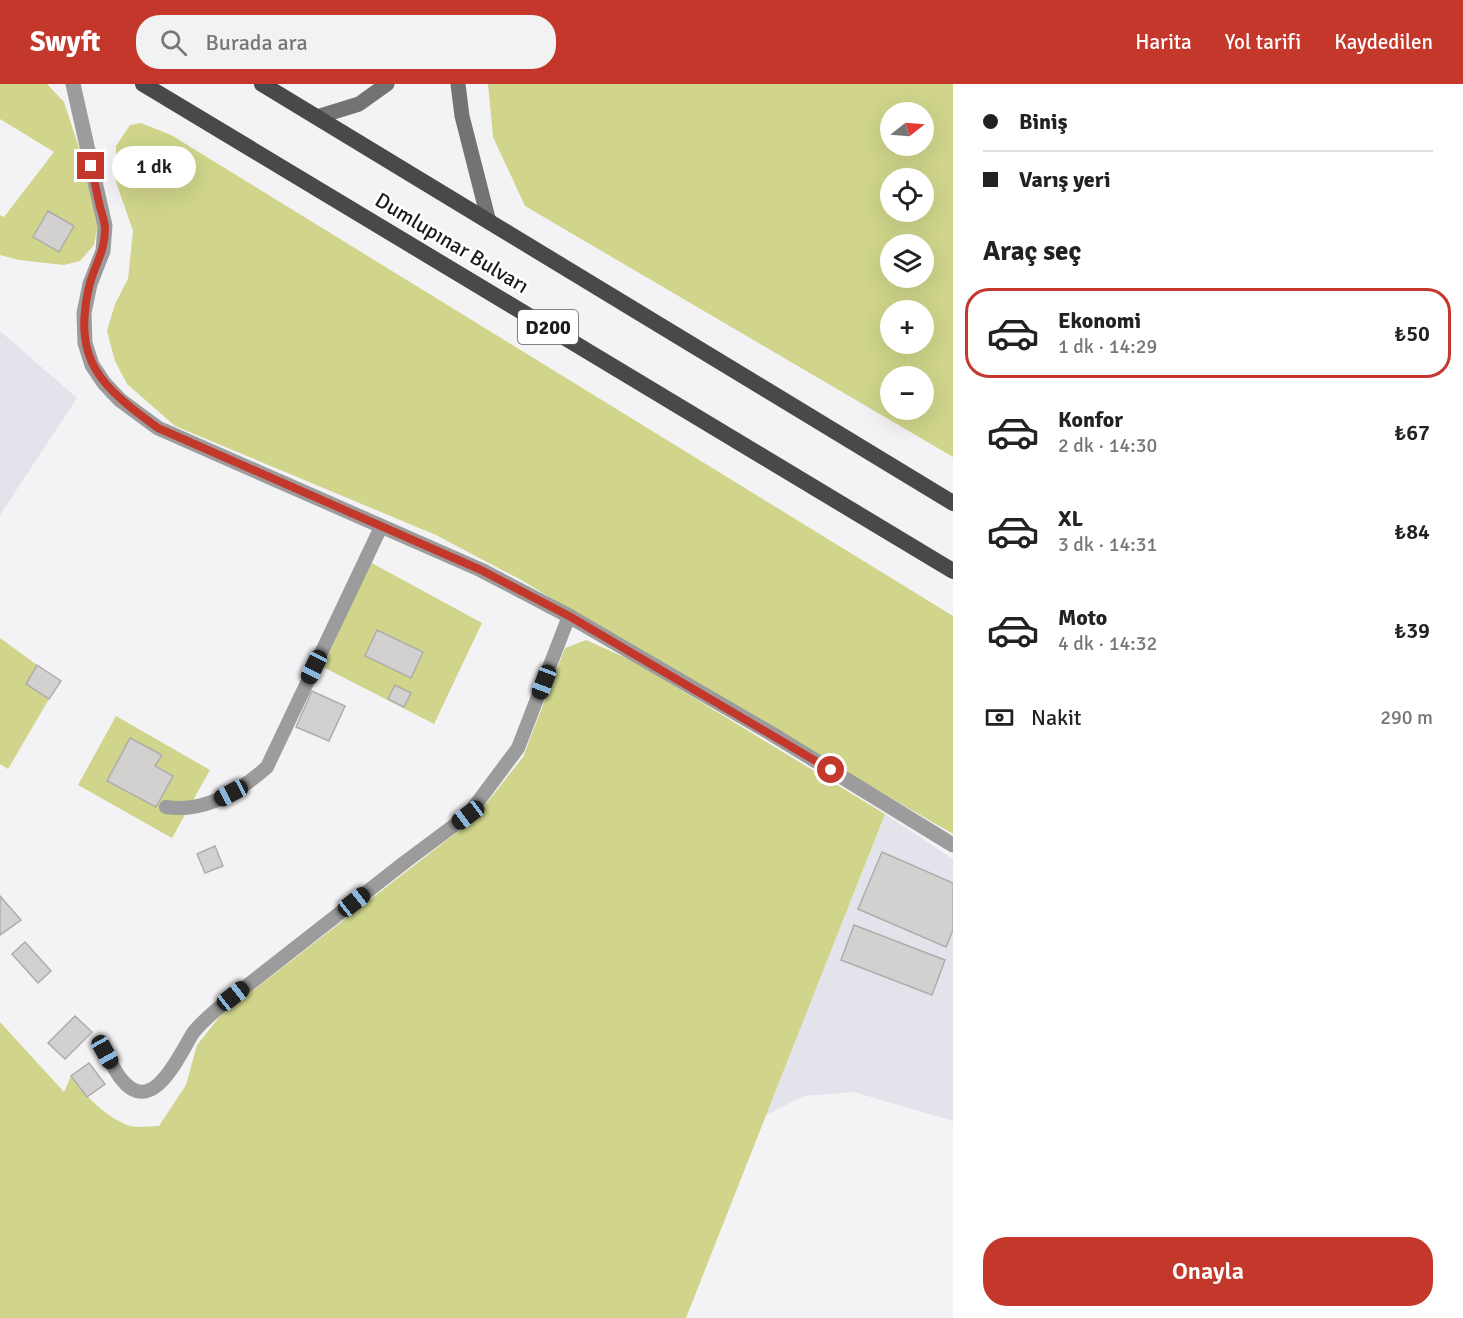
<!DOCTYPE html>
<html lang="tr">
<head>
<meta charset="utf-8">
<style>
  body { margin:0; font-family:Signika,sans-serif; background:#f2f2f2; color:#222; height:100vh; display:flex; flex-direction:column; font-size:22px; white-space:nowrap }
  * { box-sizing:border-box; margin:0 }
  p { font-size:20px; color:#767676 }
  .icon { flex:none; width:33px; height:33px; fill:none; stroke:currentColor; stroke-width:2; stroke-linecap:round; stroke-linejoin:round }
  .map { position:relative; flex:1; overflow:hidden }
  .side { display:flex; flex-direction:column; background:#fff; width:510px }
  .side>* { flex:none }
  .top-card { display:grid; align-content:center; height:132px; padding:0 30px; background:#fff }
  .needle { width:39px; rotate:73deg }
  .controls { position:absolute; left:880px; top:18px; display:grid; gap:12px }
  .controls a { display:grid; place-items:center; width:54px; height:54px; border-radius:50%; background:#fff; box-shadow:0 6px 24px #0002; font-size:30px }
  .end { position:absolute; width:27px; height:27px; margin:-14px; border:8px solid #c4372b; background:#fff; box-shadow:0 0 0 3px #fff }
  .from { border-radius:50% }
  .bubble { position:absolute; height:42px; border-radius:21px; background:#fff; box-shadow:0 6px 24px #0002; font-size:20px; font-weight:600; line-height:42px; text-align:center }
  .car { position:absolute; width:18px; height:36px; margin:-18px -9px; border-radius:8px; box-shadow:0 0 4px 2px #0007; background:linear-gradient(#222 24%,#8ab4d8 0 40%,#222 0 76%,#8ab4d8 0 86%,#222 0) }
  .top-card b { display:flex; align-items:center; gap:21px; height:57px; font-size:22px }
  .top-card b+b { border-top:2px solid #e0e0e0 }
  .top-card i { width:15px; height:15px; background:#222 }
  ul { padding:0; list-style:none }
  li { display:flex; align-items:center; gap:18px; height:90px; margin:0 12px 9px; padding:0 18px; border:3px solid transparent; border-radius:24px }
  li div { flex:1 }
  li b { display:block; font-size:22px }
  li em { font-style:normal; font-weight:600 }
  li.current { border-color:#c4372b }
  li>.icon { width:54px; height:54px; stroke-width:1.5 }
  h2 { padding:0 30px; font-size:27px; line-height:72px }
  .pay { display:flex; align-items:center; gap:15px; height:66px; padding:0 30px; font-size:22px }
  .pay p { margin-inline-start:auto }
  .primary-button { display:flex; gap:12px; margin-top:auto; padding:12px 30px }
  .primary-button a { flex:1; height:69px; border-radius:24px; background:#c4372b; color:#fff; font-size:24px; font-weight:600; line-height:69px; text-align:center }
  header { display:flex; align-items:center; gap:36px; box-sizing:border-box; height:84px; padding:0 30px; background:#c4372b; color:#fff }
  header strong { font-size:28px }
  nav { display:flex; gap:33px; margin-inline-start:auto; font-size:21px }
  .search { width:420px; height:54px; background:#f2f2f2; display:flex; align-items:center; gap:15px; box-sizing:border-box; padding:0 21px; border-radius:24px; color:#767676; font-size:22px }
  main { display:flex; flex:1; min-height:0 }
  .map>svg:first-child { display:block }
  .built { fill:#e3e4eb }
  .green { fill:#d0d58b; fill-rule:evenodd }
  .building { fill:#d2d1d0; stroke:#aeadac; stroke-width:1.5 }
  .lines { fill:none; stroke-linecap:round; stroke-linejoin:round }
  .service { stroke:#9c9c9c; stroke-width:14 }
  .minor { stroke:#9c9c9c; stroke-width:15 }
  .secondary { stroke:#727373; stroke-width:15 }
  .trunk { stroke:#48494a; stroke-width:16 }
  .route { stroke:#c4372b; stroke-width:8 }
  .labels { text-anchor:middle; stroke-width:5; stroke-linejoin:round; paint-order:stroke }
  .shield { fill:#fff; stroke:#5f5f5f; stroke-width:1.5 }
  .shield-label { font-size:20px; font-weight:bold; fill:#1b1b1b }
  .street-label { font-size:21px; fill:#1b1b1b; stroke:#fff }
</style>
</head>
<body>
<header>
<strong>Swyft</strong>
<div class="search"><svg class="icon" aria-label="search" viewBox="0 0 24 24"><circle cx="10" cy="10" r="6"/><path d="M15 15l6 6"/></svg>Burada ara</div>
<nav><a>Harita</a><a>Yol tarifi</a><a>Kaydedilen</a></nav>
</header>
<main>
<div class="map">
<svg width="953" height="1234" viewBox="0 0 953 1234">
  <rect width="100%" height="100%" fill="#f3f3f5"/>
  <path class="built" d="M 0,247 L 77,314 L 0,431 Z
    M 885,730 L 953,775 L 953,1037 L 854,1008 L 804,1012 L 766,1031 Z"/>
  <path class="green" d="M 0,0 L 47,0 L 64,18 L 87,88 L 98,140 L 94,161 L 80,177 L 64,181 L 19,176 L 0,171 L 0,131 L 4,133 L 54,68 L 0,35 Z
    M 488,0 L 953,0 L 953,373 L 525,122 L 493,53 ZM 891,28 L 924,28 L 924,62 L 891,62 ZM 891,94 L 924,94 L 924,128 L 891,128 ZM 891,160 L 924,160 L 924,194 L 891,194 ZM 891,226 L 924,226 L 924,260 L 891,260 ZM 891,292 L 924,292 L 924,326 L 891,326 Z
    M 141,39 L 171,51 L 953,532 L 953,750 L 637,567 L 523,497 L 436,451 L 175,342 L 127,300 L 115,277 L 107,247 L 115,220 L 128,195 L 133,147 L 116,98 L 116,62 L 130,41 Z
    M 370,478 L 482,539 L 434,640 L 323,583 Z
    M 0,554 L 37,581 L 26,600 L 49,615 L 8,685 L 0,680 Z
    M 586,556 L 635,578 L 885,730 L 686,1234 L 0,1234 L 0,938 L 64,1008 L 71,992 C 86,1012 105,1033 130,1042 C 138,1044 150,1042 159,1042 L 186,1001 L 197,961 L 220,932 L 474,735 L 523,673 L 565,564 Z
    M 116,632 L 210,686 L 172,754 L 78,701 Z"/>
  <path class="building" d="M 48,127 L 74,142 L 59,168 L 33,153 Z
    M 377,546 L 423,568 L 411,594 L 365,572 Z
    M 37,581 L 61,597 L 49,615 L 26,600 Z
    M 395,601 L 411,609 L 404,623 L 388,615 Z
    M 312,607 L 345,622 L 329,657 L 296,643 Z
    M 130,654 L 162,671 L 155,682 L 173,692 L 156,723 L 107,697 Z
    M 215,762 L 223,782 L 205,789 L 197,770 Z
    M 882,768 L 953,799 L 953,846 L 946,863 L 858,825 Z
    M 0,812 L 21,836 L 0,851 Z
    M 854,841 L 945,876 L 932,911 L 841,876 Z
    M 25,858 L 51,887 L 38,899 L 12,870 Z
    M 75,932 L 92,948 L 65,975 L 48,959 Z
    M 89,979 L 105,1000 L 87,1013 L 71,992 Z"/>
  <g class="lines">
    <path class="service" d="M 166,723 C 205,729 239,708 267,683 L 381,443
      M 105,968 C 111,977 115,988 122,996 C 153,1034 180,969 193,949 C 199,941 208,933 216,926 L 405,778 L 468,731 L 518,664 L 569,532"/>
    <path class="minor" d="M 73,0 L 105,142 L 103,167 L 90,200 L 84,229 L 85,259 L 92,281 L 104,299 L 120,316 L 158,344 L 481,486 L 569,532 L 772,650 L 953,761"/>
    <path class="secondary" d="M 458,0 L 462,32 L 489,138
      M 317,33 L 359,20 L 387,0"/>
    <path class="trunk" d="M 143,0 L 953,487
      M 262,0 L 953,419"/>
  </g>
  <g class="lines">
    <path class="route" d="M 91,82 C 94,96 97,109 100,123 C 102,130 105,138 105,145 C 105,169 94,181 89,203 C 72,278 102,303 158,344 L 481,486 L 569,532 L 831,686"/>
  </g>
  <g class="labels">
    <rect class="shield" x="518" y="226" width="60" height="34" rx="4.5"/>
    <g class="shield-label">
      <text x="548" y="250">D200</text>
    </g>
    <g class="street-label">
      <text transform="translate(452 159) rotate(31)" y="7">Dumlupınar Bulvarı</text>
    </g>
  </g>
</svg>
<div class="controls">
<a><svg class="needle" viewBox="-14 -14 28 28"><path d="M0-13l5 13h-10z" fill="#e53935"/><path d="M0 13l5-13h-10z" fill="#767676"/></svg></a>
<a><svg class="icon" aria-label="locate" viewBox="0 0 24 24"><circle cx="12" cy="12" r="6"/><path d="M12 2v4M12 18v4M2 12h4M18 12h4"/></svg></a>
<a><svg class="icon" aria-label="layers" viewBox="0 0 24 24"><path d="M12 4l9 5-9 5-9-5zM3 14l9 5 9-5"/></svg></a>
<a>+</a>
<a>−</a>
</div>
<i class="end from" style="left:831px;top:686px"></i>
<i class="end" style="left:91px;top:82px"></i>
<div class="bubble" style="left:112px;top:62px;width:84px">1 dk</div>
<i class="car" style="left:314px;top:583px;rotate:206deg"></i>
<i class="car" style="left:544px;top:598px;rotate:201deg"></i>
<i class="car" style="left:231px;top:709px;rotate:242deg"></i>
<i class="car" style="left:468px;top:731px;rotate:233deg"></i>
<i class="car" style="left:354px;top:818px;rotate:52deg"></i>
<i class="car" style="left:233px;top:912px;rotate:52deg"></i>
<i class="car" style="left:105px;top:968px;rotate:151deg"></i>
</div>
<section class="side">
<div class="top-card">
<b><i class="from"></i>Biniş</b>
<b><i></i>Varış yeri</b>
</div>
<h2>Araç seç</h2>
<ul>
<li class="current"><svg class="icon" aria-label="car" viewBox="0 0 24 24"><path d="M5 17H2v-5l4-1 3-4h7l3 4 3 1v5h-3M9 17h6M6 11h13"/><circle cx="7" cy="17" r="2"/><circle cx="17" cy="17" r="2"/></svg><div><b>Ekonomi</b><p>1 dk · 14:29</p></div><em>₺50</em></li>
<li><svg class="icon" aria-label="car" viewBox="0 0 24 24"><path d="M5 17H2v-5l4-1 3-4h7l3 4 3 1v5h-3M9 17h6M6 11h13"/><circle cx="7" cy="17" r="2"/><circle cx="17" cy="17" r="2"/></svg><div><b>Konfor</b><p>2 dk · 14:30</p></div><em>₺67</em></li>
<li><svg class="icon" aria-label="car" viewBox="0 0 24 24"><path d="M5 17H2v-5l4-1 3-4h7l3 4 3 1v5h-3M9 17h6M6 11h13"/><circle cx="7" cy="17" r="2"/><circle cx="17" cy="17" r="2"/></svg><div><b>XL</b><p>3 dk · 14:31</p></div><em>₺84</em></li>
<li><svg class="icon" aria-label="car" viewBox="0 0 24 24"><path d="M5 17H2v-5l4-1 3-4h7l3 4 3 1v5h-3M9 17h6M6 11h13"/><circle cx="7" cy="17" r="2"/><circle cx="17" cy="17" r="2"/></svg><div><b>Moto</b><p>4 dk · 14:32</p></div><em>₺39</em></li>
</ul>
<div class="pay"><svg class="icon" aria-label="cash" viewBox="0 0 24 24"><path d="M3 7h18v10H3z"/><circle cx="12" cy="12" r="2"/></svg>Nakit<p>290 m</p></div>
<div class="primary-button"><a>Onayla</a></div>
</section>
</main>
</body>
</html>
